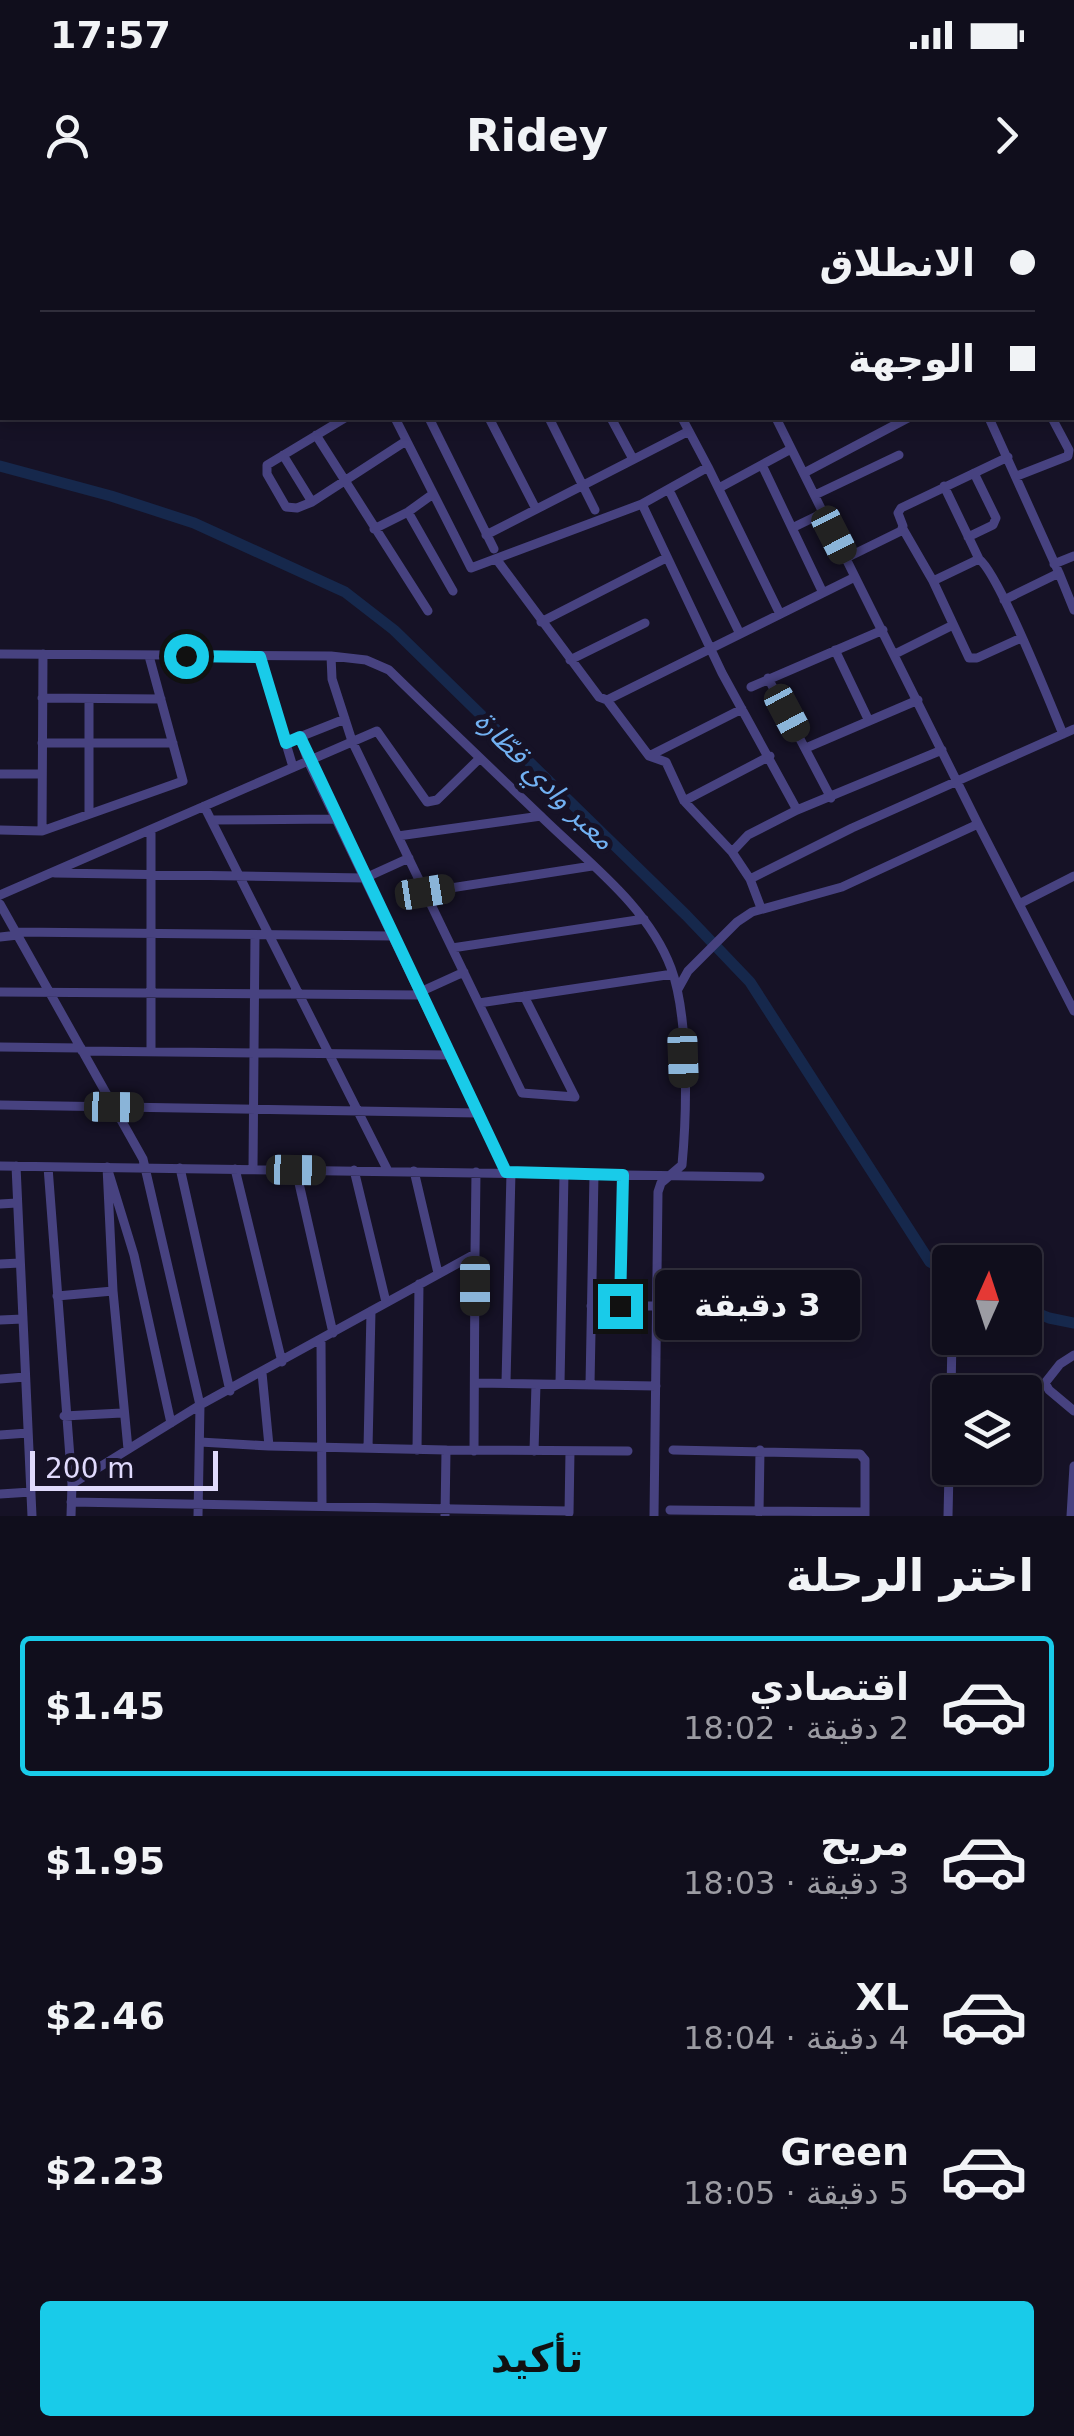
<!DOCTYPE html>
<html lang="ar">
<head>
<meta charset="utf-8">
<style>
  body { margin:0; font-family:"DejaVu Sans","Noto Sans Arabic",sans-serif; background:#1e1c29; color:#f1f3f6; direction:rtl; height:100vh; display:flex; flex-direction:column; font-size:38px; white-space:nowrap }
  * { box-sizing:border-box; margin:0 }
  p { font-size:32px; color:#9c9ca3 }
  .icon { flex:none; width:55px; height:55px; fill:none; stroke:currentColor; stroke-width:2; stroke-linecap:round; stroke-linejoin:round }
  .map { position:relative; height:1316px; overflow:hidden; direction:ltr }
  .side { display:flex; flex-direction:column; background:#100e1c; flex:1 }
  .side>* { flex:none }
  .guide { position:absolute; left:0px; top:0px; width:1075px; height:220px; box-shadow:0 5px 15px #0003,0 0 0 2px #302e3b; direction:rtl; display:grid; align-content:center; height:220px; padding:0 40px; background:#100e1c }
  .needle { width:65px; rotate:3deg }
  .fabs { position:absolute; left:932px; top:1045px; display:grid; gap:20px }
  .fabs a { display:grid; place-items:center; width:110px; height:110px; border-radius:10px; background:#100e1c; box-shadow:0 5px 15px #0003,0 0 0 2px #302e3b; font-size:50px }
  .scale { position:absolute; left:30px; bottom:25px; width:188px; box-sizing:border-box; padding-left:10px; border:5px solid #e0dafc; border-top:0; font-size:28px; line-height:35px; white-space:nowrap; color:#e0dafc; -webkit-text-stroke:8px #161226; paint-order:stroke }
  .end { position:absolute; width:45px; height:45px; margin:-22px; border:12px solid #19cbe9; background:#111; box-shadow:0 0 0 5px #111 }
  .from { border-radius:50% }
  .bubble { position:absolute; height:70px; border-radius:10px; background:#100e1c; box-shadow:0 5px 15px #0003,0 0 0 2px #302e3b; font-size:32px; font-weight:700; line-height:70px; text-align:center; direction:rtl }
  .car { position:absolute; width:30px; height:60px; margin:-30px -15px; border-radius:12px; box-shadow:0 0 8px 2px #0007; background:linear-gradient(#222 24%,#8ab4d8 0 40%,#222 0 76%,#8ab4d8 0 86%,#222 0) }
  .guide b { display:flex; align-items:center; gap:35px; height:95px; font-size:38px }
  .guide b+b { border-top:2px solid #302e3b }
  .guide i { width:25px; height:25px; background:#f1f3f6 }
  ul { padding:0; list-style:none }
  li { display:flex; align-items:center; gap:30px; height:140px; margin:0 20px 15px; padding:0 20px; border:5px solid transparent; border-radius:10px }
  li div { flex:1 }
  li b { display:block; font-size:38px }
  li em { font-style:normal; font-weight:700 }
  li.current { border-color:#19cbe9 }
  li>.icon { width:90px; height:90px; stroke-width:1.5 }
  h2 { padding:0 40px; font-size:45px; line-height:120px }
  .cta { display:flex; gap:20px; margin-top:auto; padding:20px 40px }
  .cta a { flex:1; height:115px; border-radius:10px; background:#19cbe9; color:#111; font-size:40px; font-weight:700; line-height:115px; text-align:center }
  .status { display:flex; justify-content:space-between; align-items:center; height:70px; padding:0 50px; background:#100e1c; direction:ltr }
  .status svg { height:28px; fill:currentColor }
  header { display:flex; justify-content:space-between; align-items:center; height:130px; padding:0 40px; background:#100e1c; font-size:45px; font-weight:700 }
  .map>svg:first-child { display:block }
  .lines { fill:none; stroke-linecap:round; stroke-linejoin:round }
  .river { stroke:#16284c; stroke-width:11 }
  .minor { stroke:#474280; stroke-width:9 }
  .route { stroke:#19cbe9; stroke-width:12 }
  .labels { text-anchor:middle; stroke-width:10; stroke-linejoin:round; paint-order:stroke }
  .water-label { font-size:28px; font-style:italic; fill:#72b1f2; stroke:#161226 }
</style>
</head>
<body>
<div class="status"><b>17:57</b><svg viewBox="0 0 49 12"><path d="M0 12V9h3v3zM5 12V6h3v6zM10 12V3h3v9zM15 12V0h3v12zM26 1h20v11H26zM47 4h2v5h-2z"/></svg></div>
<header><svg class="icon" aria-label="forward" viewBox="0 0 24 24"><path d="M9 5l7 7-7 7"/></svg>Ridey<svg class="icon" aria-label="person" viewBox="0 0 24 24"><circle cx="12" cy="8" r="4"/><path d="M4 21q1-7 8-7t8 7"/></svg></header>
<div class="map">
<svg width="1074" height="1316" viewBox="0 0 1074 1316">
  <rect width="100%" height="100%" fill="#161226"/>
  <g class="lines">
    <path class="river" d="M 0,266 L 111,296 L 194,323 L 345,392 L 394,430 L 686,715 L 750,782 L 930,1062 L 950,1073
      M 1025,1108 L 1049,1118 L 1074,1123"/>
    <path class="minor" d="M 163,0 L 163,2
      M 283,0 L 285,2
      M 396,0 L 397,2
      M 501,0 L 502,2
      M 666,0 L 667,2
      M 878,0 L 879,2
      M 1061,0 L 1062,2
      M 73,2 L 73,0
      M 202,2 L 203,0
      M 338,2 L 343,0
      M 469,2 L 469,0
      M 592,2 L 597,0
      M 1000,2 L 1005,0
      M 1072,23 L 1074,26
      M 0,178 L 2,175
      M 345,218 L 267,265 L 267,274 L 286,307 L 297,308 L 312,302 L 406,241
      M 395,218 L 471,368 L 642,304 L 708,267 L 780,414
      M 429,218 L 494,349
      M 489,218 L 536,309
      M 549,218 L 595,310
      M 611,218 L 633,259
      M 682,218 L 708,267
      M 989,218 L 1059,373
      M 316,235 L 428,411
      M 283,255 L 312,302
      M 762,265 L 823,393
      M 804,273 L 908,218
      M 1017,276 L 1068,256 L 1069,250 L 1052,218
      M 944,286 L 979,359 C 999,374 1050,503 1063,534
      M 719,288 L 791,249
      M 669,290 L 740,434
      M 815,295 L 899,255
      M 642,304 L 722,473 L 797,610
      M 408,312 L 453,391
      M 792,328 L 823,313
      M 374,329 L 408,312 L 433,294
      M 903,329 L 933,381 L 969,458 L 977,458 L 1021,438
      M 486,335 L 689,231
      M 968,337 L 993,325 L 996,318 L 974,273
      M 846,358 L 901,331 L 903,326 L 898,313 L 901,308 L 1008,257
      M 497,360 L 599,497 L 607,500 L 855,377
      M 1054,364 L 1074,356
      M 933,381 L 979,359
      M 1004,400 L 1059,373 L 1074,410
      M 541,422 L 666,358
      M 835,450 L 868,519
      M 0,454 L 331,456 L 366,460 L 389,470 C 442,522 496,573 549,624 C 593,666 649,709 671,768 C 689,816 687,912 682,965 L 661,983 L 658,992 L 654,1316
      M 895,454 L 953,425
      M 331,456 L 332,479 L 352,541 L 522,893 L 575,897 L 524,796
      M 260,457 L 293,567
      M 570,460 L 645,423
      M 768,478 L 831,598
      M 751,487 L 883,430
      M 42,498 L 161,499
      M 607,500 L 649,556 L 666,562 L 684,601 L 732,652 L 750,679 L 761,708
      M 300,537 L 308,561 L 506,972
      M 297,538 L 345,519
      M 42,543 L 173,543
      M 806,548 L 918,500
      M 649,556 L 742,509
      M 0,574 L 42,574
      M 684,601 L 770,556
      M 204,606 L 388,971
      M 89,614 L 89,499
      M 211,620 L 337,619
      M 978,624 L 1074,811
      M 0,630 L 42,631 L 183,581 L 149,456
      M 151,630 L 151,851
      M 42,631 L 43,454
      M 398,636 L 541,616
      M 732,652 L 748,635 L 797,610 L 942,550
      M 55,673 L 365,678 L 409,658
      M 750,679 L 852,628 L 1074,529
      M 425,692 L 592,666
      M 0,695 L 377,531 L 427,602 L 437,600 L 480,558
      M 0,704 L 143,959 L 200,1205 L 198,1316
      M 1019,704 L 1074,676
      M 16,732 L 393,736
      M 0,737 L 18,735
      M 452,748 L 644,719
      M 678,789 L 688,771 L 737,722 L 752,712 L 842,687 L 978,624 L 776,218
      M 0,792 L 421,795
      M 420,792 L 464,772
      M 479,803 L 673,774
      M 0,847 L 81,848
      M 82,851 L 450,855
      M 0,905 L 478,913
      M 0,966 L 760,977
      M 16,966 L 32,1316
      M 48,967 L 72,1284 L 71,1316
      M 180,968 L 230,1191
      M 235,969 L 282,1162
      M 253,969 L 255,735
      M 296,970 L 333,1133
      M 354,970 L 386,1102
      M 414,971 L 438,1073
      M 0,1004 L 17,1003
      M 0,1064 L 20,1063
      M 57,1096 L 113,1091
      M 591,1106 L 657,1106
      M 621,1106 L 623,975
      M 0,1120 L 23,1119
      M 321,1140 L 322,1305
      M 1074,1155 L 1060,1164 L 1045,1183 L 1049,1190 L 1074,1211
      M 262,1173 L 269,1246 L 446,1250 L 445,1316
      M 0,1179 L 25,1177
      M 475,1183 L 656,1186
      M 506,1183 L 511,972
      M 560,1184 L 564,973
      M 590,1185 L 594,974
      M 951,1192 L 952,1138
      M 64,1216 L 122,1213
      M 0,1235 L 28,1233
      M 200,1242 L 269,1246
      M 368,1248 L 371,1111
      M 128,1249 L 113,1091 L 107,967 L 134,1055 L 171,1223
      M 417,1250 L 419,1084
      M 446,1250 L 628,1251
      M 673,1250 L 860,1254 L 865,1260 L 865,1316
      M 474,1251 L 475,1054
      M 534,1251 L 536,1184
      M 72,1284 L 200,1205 L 475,1054 L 476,972
      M 0,1294 L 31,1292
      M 71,1302 L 569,1311
      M 670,1310 L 865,1312
      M 569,1313 L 570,1251
      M 759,1313 L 760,1250
      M 948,1316 L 950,1227
      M 1071,1316 L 1074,1266"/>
  </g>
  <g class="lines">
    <path class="route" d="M 186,456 L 260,457 L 286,543 L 300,537 L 506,972 L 623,975 L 620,1106"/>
  </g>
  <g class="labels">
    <g class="water-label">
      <text transform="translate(545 580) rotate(45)" y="10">معبر وادي قطّارة</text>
    </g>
  </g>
</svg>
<div class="fabs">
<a><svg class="needle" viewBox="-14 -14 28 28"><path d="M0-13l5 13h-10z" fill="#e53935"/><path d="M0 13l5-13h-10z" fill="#9c9ca3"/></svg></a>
<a><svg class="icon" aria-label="layers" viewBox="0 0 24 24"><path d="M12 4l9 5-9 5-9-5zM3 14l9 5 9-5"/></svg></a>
</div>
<div class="scale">200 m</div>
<i class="end from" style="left:186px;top:456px"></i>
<i class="end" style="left:620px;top:1106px"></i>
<div class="bubble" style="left:655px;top:1070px;width:205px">3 دقيقة</div>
<i class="car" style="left:834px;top:335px;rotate:153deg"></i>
<i class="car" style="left:787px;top:513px;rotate:152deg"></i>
<i class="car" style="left:425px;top:692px;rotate:81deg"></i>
<i class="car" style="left:683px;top:858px;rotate:178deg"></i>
<i class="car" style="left:114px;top:907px;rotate:91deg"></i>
<i class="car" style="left:296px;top:970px;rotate:91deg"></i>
<i class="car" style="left:475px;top:1086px;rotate:180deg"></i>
<div class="guide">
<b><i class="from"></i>الانطلاق</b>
<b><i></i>الوجهة</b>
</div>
</div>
<section class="side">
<h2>اختر الرحلة</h2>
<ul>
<li class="current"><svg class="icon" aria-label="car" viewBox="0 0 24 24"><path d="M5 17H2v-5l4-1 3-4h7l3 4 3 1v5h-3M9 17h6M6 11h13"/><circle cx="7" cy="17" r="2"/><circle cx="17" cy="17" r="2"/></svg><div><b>اقتصادي</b><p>2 دقيقة · 18:02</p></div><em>$1.45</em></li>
<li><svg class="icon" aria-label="car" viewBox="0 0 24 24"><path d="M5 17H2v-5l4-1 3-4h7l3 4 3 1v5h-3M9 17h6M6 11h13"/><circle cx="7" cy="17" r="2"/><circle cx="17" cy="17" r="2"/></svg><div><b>مريح</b><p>3 دقيقة · 18:03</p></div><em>$1.95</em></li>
<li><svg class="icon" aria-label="car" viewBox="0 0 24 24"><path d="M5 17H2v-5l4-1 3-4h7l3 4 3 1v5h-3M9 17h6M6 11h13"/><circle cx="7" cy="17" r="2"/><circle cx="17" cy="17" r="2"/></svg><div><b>XL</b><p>4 دقيقة · 18:04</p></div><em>$2.46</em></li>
<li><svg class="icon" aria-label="car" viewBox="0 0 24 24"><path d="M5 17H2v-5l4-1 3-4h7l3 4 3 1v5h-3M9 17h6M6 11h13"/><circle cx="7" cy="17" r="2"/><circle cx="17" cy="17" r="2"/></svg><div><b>Green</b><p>5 دقيقة · 18:05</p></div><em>$2.23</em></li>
</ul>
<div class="cta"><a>تأكيد</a></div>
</section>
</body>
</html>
